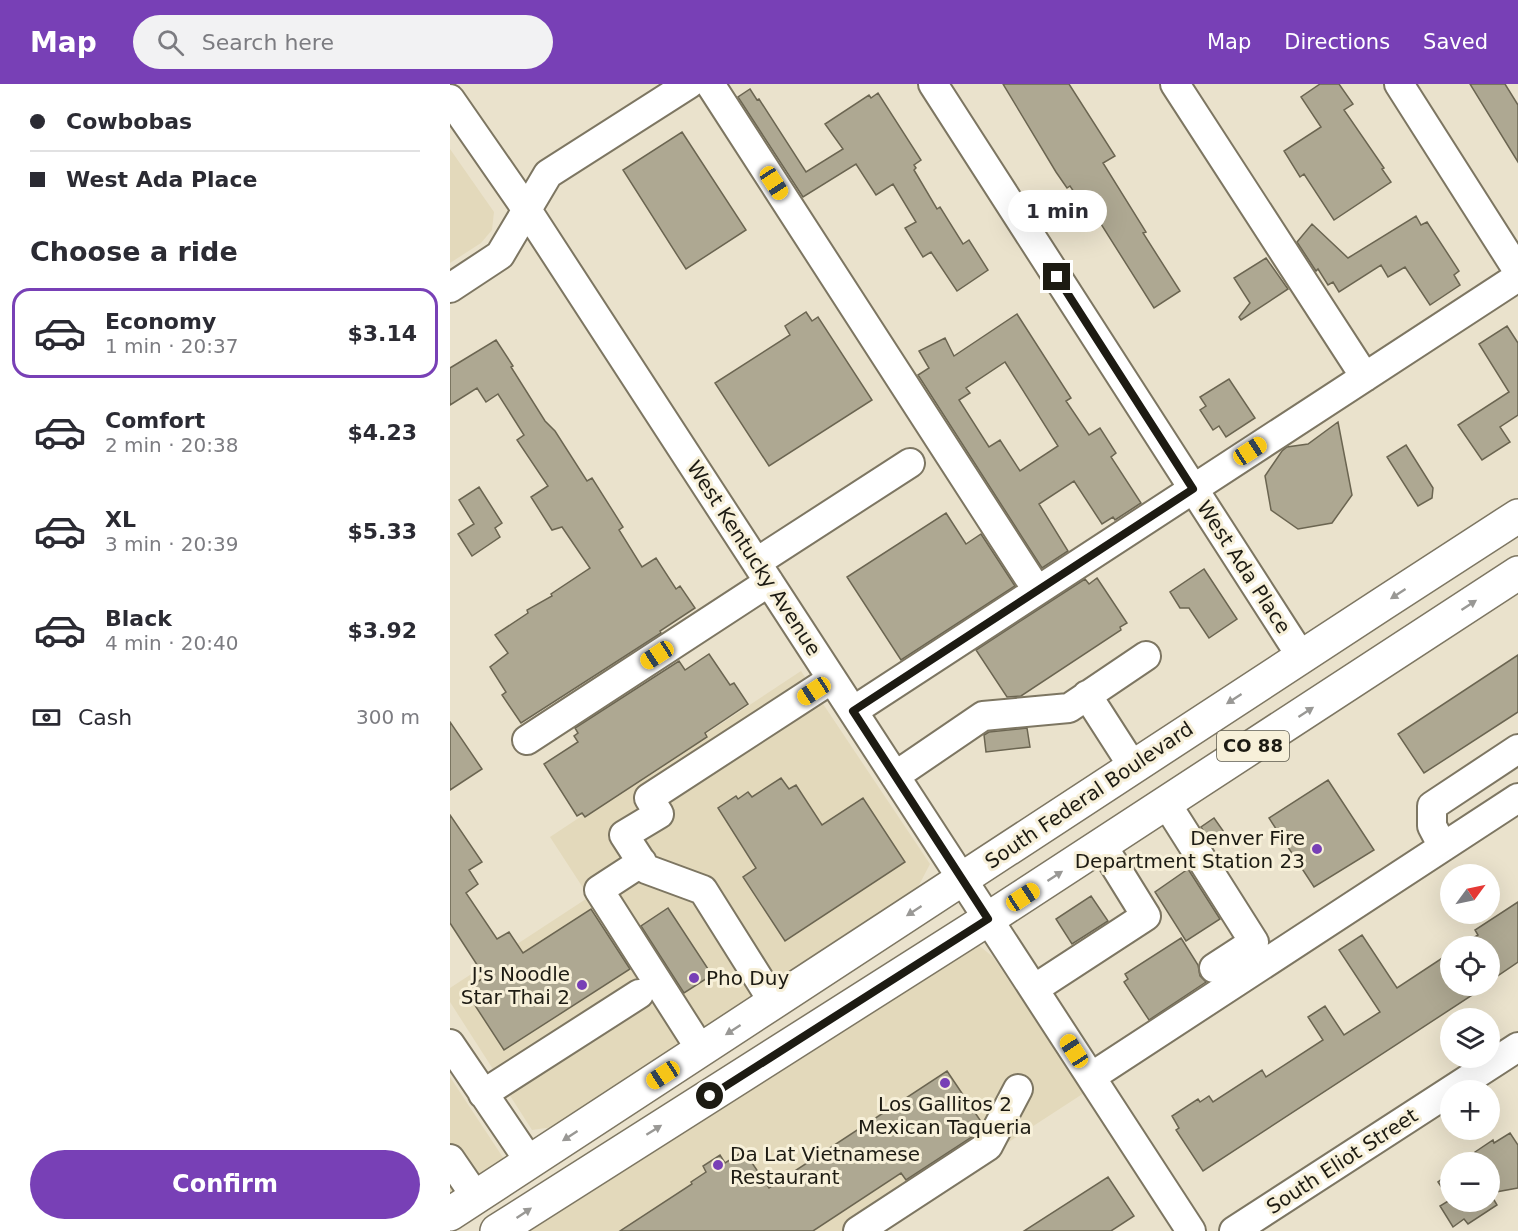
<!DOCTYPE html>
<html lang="en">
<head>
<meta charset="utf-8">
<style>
  body { margin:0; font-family:"DejaVu Sans",sans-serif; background:#f2f2f3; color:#2b2b33; height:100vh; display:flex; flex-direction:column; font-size:22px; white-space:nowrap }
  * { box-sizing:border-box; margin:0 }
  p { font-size:20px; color:#7c7c81 }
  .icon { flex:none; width:33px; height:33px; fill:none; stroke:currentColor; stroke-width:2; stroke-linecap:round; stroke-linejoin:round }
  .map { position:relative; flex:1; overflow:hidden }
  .side { display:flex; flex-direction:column; background:#fff; width:450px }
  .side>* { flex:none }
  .guide { display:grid; align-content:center; height:132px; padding:0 30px; background:#fff }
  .needle { width:39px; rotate:57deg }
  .tools { position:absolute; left:990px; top:780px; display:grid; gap:12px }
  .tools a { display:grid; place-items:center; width:60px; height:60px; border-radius:50%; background:#fff; box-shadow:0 6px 24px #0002; font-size:30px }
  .end { position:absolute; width:27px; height:27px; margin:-14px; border:8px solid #1d1b13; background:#fff; box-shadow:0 0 0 3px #fff }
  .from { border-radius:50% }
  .bubble { position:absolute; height:42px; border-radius:21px; background:#fff; box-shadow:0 6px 24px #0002; font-size:20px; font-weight:600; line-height:42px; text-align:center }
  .car { position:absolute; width:18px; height:36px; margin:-18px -9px; border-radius:8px; box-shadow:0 0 4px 2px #0007; background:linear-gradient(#f5c518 24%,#345 0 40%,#f5c518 0 76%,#345 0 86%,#f5c518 0) }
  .guide b { display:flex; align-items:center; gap:21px; height:57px; font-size:22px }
  .guide b+b { border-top:2px solid #e1e1e2 }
  .guide i { width:15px; height:15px; background:#2b2b33 }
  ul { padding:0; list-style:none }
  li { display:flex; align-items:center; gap:18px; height:90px; margin:0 12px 9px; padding:0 18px; border:3px solid transparent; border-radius:18px }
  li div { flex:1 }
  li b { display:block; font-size:22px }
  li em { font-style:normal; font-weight:600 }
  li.current { border-color:#7840b6 }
  li>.icon { width:54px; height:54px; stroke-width:1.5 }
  h2 { padding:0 30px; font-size:27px; line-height:72px }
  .pay { display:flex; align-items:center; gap:15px; height:66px; padding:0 30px; font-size:22px }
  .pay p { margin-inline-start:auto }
  .button { display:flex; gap:12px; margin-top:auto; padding:12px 30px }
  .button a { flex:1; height:69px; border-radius:36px; background:#7840b6; color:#fff; font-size:24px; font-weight:600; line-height:69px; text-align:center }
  header { display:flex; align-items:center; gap:36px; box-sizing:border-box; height:84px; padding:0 30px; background:#7840b6; color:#fff }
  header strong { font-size:28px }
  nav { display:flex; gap:33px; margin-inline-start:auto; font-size:21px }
  .search { width:420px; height:54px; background:#f2f2f3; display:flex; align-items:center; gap:15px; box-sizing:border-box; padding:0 21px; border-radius:33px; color:#7c7c81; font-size:22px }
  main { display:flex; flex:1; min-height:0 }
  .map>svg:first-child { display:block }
  .built { fill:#e3d9bb }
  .building { fill:#aea892; stroke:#6b6551; stroke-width:1.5; fill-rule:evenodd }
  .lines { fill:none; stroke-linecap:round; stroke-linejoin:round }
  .minor-casing { stroke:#7d7662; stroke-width:32 }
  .major-casing { stroke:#7d7662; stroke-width:36 }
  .minor { stroke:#fff; stroke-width:28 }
  .major { stroke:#fff; stroke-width:33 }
  .oneway { fill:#999895 }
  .route { stroke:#1d1b13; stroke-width:8 }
  .poi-dot { fill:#7840b6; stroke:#f7f0d9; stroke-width:2 }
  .labels { text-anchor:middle; stroke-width:6; stroke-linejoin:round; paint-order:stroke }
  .shield { fill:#f7f0d9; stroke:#5e5b4e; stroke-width:1.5 }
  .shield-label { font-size:18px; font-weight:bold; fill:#1d1b13 }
  .street-label { font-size:20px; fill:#1d1b13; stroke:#f7f0d9 }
  .poi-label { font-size:20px; fill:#1d1b13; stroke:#f7f0d9; text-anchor:end }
</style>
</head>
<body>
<header>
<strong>Map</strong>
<div class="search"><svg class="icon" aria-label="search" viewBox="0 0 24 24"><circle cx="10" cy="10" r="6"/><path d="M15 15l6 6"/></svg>Search here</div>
<nav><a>Map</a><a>Directions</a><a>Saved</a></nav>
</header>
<main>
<section class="side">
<div class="guide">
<b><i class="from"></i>Cowbobas</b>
<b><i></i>West Ada Place</b>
</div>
<h2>Choose a ride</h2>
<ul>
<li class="current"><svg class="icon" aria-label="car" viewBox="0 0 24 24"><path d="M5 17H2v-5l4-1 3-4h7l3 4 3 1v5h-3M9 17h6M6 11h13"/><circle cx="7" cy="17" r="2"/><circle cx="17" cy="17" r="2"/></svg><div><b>Economy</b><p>1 min · 20:37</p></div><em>$3.14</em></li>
<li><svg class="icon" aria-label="car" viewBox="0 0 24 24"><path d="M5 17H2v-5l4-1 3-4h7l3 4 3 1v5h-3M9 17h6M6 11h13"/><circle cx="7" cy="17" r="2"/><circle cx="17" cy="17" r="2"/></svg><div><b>Comfort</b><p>2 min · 20:38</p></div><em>$4.23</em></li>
<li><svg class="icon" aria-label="car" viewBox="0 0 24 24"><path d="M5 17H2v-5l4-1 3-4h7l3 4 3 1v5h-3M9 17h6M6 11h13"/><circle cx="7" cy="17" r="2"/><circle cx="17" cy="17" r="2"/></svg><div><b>XL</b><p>3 min · 20:39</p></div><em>$5.33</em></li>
<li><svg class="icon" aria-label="car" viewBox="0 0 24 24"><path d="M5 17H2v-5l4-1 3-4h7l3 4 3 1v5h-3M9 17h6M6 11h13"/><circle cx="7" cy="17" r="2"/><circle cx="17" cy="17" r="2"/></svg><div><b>Black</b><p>4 min · 20:40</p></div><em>$3.92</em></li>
</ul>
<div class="pay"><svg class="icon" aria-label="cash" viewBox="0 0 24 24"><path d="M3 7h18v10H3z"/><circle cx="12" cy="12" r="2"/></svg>Cash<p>300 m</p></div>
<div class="button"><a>Confirm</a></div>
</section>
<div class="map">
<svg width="1068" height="1147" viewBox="0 0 1068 1147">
  <rect width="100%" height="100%" fill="#eae2cc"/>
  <path class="built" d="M 0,65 L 44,128 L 42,146 L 31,159 L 0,179 Z
    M 351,587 L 480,780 L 467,805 L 103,1043 L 82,1046 L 0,918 L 0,904 L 139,813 L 100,753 Z
    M 526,859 L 543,873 L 634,1009 L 422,1147 L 76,1147 Z
    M 0,993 L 54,1075 L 0,1110 Z"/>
  <path class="building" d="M 553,0 L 619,0 L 665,72 L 653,79 L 696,148 L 693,149 L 730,207 L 704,224 L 634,113 L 634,123 L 620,102 L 617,104 L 606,88 Z
    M 870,0 L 889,0 L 903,20 L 894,26 L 934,84 L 932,85 L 941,98 L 884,136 L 854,90 L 850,93 L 834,67 L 871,43 L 851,13 Z
    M 1020,0 L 1055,0 L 1068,21 L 1068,78 Z
    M 300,5 L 307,16 L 309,15 L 356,88 L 393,65 L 375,40 L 419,11 L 421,14 L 428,9 L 471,76 L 464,81 L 466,84 L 464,86 L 487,125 L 490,123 L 513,160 L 519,156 L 538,186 L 507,207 L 481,168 L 473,173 L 455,144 L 466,138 L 443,100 L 426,111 L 406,80 L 353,113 L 288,13 Z
    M 232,48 L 296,146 L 236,185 L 173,86 Z
    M 966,132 L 971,141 L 977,138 L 1009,187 L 1004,191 L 1010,201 L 980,221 L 955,183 L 938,193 L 931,181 L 889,208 L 883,198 L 878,201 L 868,185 L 866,187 L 847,158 L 862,140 L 898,174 Z
    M 816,174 L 838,205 L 791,236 L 789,233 L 800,219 L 784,194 Z
    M 356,228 L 362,237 L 368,233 L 422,316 L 319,382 L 265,299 L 340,251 L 335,242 Z
    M 567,230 L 621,314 L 616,317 L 639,351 L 650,344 L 666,369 L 661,373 L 691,419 L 665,436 L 663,433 L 652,440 L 624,397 L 589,420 L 618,467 L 592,484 L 468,291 L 479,284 L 469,267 L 495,254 L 504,272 ZM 555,278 L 608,362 L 570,387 L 550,356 L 539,363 L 509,316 L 520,309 L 516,304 Z
    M 1057,242 L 1068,259 L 1068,331 L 1050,343 L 1060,358 L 1032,376 L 1008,341 L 1059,308 L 1029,260 Z
    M 46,256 L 63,282 L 61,283 L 95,337 L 105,347 L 137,397 L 142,394 L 173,443 L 169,446 L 192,483 L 206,474 L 226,505 L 230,502 L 245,524 L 210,547 L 211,549 L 71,639 L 52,611 L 56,608 L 40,583 L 58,569 L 45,551 L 78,529 L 77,526 L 102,512 L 101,510 L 140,484 L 112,443 L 102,446 L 81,413 L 98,402 L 67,356 L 74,351 L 48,310 L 36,318 L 27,304 L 0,321 L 0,284 Z
    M 779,295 L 805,334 L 776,353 L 769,342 L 763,346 L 750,326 L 756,322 L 750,313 Z
    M 888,338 L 902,411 L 882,439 L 848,445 L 821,426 L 815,392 L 832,367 L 837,363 L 858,360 Z
    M 956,361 L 983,404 L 982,414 L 968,422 L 937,373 Z
    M 29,403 L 52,439 L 45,444 L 50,453 L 22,472 L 8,450 L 24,440 L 9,416 Z
    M 496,429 L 516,460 L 531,450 L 565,502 L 451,576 L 397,493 Z
    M 754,485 L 787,535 L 759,554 L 739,524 L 730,524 L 720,508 Z
    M 647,494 L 677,539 L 670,543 L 671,546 L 571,612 L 557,613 L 526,566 L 635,495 L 639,500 Z
    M 259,570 L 280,601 L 284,599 L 298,620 L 255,649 L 257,653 L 135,733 L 132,729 L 127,732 L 94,680 L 128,658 L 124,652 L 128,649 L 125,644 L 229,577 L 235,586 Z
    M 1068,571 L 1068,628 L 974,689 L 948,650 Z
    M 0,638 L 32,685 L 0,706 Z
    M 577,644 L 580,663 L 536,668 L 534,651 L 539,648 Z
    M 331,694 L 339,705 L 346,701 L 372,741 L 413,714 L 455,778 L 335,857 L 293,793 L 306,784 L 268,724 L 286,712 L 288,715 L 298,708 L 302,713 Z
    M 878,696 L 924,766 L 864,803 L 819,734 Z
    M 0,731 L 32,778 L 19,786 L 28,800 L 16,809 L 47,855 L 59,848 L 73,869 L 141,825 L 180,885 L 54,966 L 15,906 L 35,893 L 0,839 Z
    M 764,734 L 776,751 L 761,760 L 751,743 Z
    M 738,785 L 770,835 L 736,857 L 705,808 Z
    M 641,812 L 658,837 L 622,860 L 606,835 Z
    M 1068,818 L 1068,878 L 1040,897 L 1040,862 L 1010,862 L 1028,851 L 1025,846 Z
    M 218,824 L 262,891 L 234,909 L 191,842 Z
    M 912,851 L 947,904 L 1000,869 L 1000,902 L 1034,902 L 1033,904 L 753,1087 L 726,1046 L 729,1044 L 722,1032 L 748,1015 L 750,1018 L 759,1012 L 763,1018 L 812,986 L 816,993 L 873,956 L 858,933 L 875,922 L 894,951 L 930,928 L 889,866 Z
    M 731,854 L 748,881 L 750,892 L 756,898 L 699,936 L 674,898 L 678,895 L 675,890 Z
    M 497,987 L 532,1039 L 525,1051 L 456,1096 L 451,1089 L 363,1147 L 170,1147 L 242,1100 L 241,1098 L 256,1088 L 253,1082 L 270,1071 L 275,1079 L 294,1067 L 319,1104 Z
    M 1060,1049 L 1068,1061 L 1068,1104 L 1040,1109 L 1040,1078 L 1017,1078 L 1028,1071 L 1025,1068 L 1043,1056 L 1044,1059 Z
    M 1000,1089 L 1000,1118 L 1040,1118 L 1040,1109 L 1047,1121 L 1018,1140 L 1014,1135 L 1003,1143 L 990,1122 L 1000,1116 L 988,1098 Z
    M 658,1093 L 684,1132 L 661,1147 L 574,1147 Z"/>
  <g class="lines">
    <defs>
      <path id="minor" d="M 260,0 L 587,506
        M 483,0 L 851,572
        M 725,0 L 915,293
        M 949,0 L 1068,187
        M 0,15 L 77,126 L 741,1147
        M 0,204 L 50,171 L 98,90 L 239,0
        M 307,478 L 460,379
        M 637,611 L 682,681
        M 403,627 L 1068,193
        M 77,656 L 319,498
        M 445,692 L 533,632 L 619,624 L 696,572
        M 716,719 L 804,858 L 764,884
        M 993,763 L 982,742 L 982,722 L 1068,665
        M 192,778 L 149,806 L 251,966
        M 584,905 L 696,832 L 652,761
        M 324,919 L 253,806 L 196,785 L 174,751 L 209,730 L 199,714 L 382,595
        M 0,960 L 80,1078
        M 641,993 L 1068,714
        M 33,1010 L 189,910
        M 0,1075 L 26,1113
        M 408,1147 L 538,1062 L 568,1005
        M 784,1147 L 1068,963"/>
      <path id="major" d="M 0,1130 C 356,897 711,663 1068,432
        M 47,1147 L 538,835 L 1068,489"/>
    </defs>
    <use href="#minor" class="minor-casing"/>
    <use href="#major" class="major-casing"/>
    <use href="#minor" class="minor"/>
    <use href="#major" class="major"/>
  </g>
  <defs><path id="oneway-solid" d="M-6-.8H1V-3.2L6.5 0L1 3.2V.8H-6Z" transform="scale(1.5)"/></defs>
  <g class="oneway">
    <use href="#oneway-solid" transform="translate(948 510) rotate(147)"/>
    <use href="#oneway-solid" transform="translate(1019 521) rotate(-33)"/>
    <use href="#oneway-solid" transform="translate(784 615) rotate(147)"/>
    <use href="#oneway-solid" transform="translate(856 628) rotate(-33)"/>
    <use href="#oneway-solid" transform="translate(605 792) rotate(-33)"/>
    <use href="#oneway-solid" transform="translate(464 827) rotate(147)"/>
    <use href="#oneway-solid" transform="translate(283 946) rotate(147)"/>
    <use href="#oneway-solid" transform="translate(204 1046) rotate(-32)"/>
    <use href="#oneway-solid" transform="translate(120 1052) rotate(147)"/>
    <use href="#oneway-solid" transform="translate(74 1129) rotate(-34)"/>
  </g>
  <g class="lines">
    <path class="route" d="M 260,1012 L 538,835 L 403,627 L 743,405 L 607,193"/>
  </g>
  <g class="poi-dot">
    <circle cx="867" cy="765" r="6"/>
    <circle cx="244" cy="894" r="6"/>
    <circle cx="132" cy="901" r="6"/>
    <circle cx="495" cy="999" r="6"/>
    <circle cx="268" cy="1081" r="6"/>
  </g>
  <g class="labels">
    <rect class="shield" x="767" y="647" width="72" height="30" rx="4.5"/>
    <g class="shield-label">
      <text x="803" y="668">CO 88</text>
    </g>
    <g class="street-label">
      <text transform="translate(304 474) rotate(57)" y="7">West Kentucky Avenue</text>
      <text transform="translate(794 483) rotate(57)" y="7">West Ada Place</text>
      <text transform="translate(639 711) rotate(-34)" y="7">South Federal Boulevard</text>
      <text transform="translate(892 1077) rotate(-33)" y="7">South Eliot Street</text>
    </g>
    <g class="poi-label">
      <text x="855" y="761">Denver Fire<tspan x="855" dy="23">Department Station 23</tspan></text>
      <text x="120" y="897">J's Noodle<tspan x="120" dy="23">Star Thai 2</tspan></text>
      <text x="256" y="901" text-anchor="start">Pho Duy</text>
      <text x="495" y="1027" text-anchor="middle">Los Gallitos 2<tspan x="495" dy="23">Mexican Taqueria</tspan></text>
      <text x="280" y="1077" text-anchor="start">Da Lat Vietnamese<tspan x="280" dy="23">Restaurant</tspan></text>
    </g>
  </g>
</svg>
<div class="tools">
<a><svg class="needle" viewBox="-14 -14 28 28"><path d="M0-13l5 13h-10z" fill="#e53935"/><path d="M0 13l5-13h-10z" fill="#7c7c81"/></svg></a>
<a><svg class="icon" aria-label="locate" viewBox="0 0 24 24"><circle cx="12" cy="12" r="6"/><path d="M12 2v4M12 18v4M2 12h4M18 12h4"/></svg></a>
<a><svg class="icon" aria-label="layers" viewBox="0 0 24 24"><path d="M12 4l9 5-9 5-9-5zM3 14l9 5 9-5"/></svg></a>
<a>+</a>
<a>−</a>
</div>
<i class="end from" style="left:260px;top:1012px"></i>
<i class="end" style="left:607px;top:193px"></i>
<div class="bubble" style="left:558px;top:106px;width:99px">1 min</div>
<i class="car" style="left:324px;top:99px;rotate:147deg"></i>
<i class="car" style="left:800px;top:367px;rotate:57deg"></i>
<i class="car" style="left:207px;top:571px;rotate:237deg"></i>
<i class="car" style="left:364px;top:607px;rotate:237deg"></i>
<i class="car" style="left:573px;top:813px;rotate:57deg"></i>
<i class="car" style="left:624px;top:967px;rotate:327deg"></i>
<i class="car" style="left:213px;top:991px;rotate:237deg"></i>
</div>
</main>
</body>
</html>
